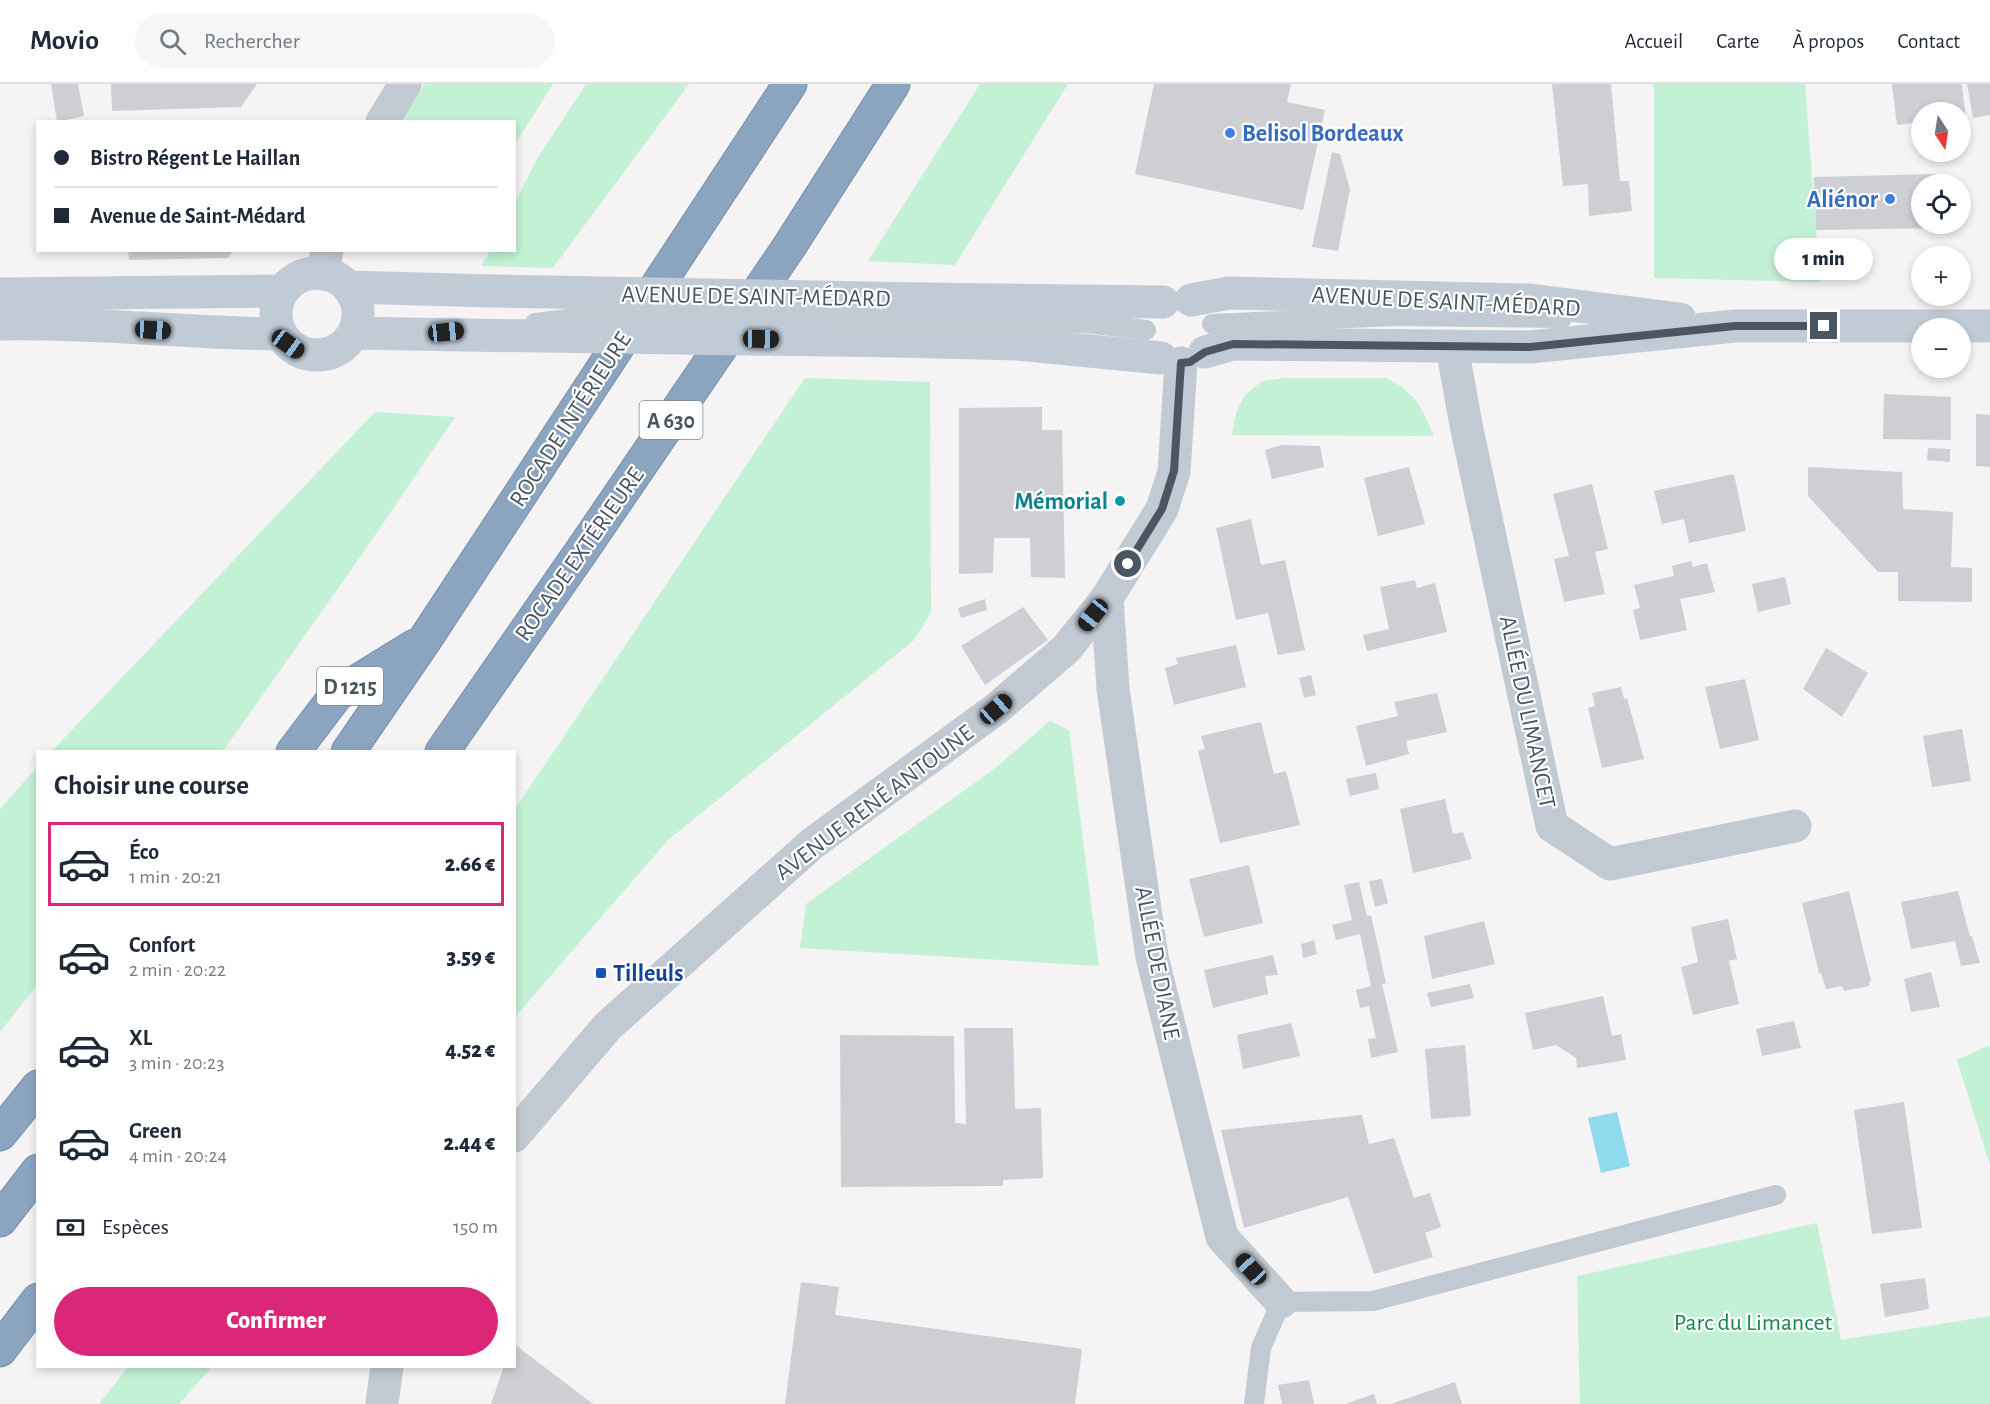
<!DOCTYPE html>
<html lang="fr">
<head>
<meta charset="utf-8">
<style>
  body { margin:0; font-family:"Alegreya Sans",sans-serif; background:#f6f6f7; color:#1f2937; height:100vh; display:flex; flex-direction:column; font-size:22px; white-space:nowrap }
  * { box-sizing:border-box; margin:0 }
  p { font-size:20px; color:#747a83 }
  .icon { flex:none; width:33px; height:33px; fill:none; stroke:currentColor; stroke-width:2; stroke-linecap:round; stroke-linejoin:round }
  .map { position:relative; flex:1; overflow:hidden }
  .sheet { position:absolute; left:36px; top:666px; width:480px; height:618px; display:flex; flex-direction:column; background:#fff; border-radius:0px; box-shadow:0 3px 9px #0003 }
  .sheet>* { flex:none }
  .hud { position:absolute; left:36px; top:36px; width:480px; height:132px; border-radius:0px; box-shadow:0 3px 9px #0003; display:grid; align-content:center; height:132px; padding:0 18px; background:#fff }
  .needle { width:39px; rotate:168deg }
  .fabs { position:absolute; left:1911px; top:18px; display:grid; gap:12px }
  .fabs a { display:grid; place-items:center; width:60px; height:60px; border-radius:50%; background:#fff; box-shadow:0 3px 9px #0003; font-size:30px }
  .end { position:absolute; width:27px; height:27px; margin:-14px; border:8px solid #4a5661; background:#fff; box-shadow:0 0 0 3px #fff }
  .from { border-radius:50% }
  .bubble { position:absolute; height:42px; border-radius:21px; background:#fff; box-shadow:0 3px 9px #0003; font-size:20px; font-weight:800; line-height:42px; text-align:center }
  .car { position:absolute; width:18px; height:36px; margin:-18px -9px; border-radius:8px; box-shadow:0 0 4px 2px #0007; background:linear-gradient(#222 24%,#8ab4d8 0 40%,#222 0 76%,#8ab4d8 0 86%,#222 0) }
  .hud b { display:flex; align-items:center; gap:21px; height:57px; font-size:22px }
  .hud b+b { border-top:2px solid #e0e1e3 }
  .hud i { width:15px; height:15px; background:#1f2937 }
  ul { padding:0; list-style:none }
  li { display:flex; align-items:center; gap:18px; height:84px; margin:0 12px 9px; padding:0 6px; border:3px solid transparent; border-radius:0px }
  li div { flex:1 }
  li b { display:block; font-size:22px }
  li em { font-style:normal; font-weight:800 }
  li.active { border-color:#db2777 }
  li>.icon { width:54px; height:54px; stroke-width:1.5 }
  h2 { padding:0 18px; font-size:27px; line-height:72px }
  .pay { display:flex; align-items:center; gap:15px; height:66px; padding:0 18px; font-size:22px }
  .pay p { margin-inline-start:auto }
  .cta { display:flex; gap:12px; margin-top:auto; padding:12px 18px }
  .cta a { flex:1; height:69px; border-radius:36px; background:#db2777; color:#fff; font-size:24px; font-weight:800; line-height:69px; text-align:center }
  header { display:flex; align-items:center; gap:36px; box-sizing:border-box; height:84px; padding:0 30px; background:#fff; border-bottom:2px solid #e0e1e3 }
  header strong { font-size:28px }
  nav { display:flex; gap:33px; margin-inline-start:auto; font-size:21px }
  .search { width:420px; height:54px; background:#f6f6f7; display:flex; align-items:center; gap:15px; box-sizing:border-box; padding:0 21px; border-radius:33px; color:#747a83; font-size:22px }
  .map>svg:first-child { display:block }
  .green { fill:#c3f1d5 }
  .water { fill:#90daee }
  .building { fill:#cdcfd5 }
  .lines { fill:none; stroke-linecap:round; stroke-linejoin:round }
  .highway-casing { stroke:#7690ad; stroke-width:35 }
  .lane { stroke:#c1cad2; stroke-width:20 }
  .street { stroke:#c1cad2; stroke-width:33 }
  .secondary { stroke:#c1cbd6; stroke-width:33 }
  .highway { stroke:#8ba5c1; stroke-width:33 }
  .lane-bridge { stroke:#c1cad2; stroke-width:20 }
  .secondary-bridge { stroke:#c1cbd6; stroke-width:33 }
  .route { stroke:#4a5661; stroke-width:8 }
  .shop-dot { fill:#3f7fe0; stroke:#fff; stroke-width:2 }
  .culture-dot { fill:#0f9aa8; stroke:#fff; stroke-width:2 }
  .transit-dot { fill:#1a4fb4; stroke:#fff; stroke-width:2 }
  .labels { text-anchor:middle; stroke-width:4.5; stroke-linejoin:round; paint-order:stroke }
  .shield { fill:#fff; stroke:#808990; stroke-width:1.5 }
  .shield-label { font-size:22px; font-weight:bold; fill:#4a5661 }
  .shop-label { font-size:24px; font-weight:bold; fill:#366cbe; stroke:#fff; text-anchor:start }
  .street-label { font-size:24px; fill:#4a5661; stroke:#fff }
  .culture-label { font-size:24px; font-weight:bold; fill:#0d838f; stroke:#fff; text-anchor:end }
  .transit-label { font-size:24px; font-weight:bold; fill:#164399; stroke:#fff; text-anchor:start }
  .park-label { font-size:24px; fill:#17864f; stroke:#fff }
</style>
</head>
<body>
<header>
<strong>Movio</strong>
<div class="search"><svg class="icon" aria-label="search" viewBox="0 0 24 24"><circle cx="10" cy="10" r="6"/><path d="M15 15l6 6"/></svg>Rechercher</div>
<nav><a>Accueil</a><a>Carte</a><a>À propos</a><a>Contact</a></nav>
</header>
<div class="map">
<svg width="1990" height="1320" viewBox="0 0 1990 1320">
  <rect width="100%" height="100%" fill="#f5f3f3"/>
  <path class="green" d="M 425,0 L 553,0 L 515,60 L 514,38 L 400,38 Z
    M 586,0 L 689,0 L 553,184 L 481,182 L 490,167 L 514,166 L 515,118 L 537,75 Z
    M 980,0 L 1068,0 L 955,181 L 868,177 Z
    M 1654,0 L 1805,0 L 1820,198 L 1654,194 Z
    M 805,294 L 930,298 L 931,529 L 913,557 L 668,756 L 515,933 L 515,725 Z
    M 1284,294 L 1386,294 L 1402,303 L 1414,314 L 1422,326 L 1434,352 L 1232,351 L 1236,329 L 1244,312 L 1262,297 Z
    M 375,328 L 455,333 L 363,469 L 223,667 L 52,667 Z
    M 1050,637 L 1069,646 L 1099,882 L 800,864 L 806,820 L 994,685 Z
    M 37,683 L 37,901 L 0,948 L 0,725 Z
    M 1990,961 L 1990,1081 L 1957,976 Z
    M 1817,1139 L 1841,1256 L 1990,1232 L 1990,1320 L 1580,1320 L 1577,1192 Z
    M 128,1283 L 128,1282 L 212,1283 L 179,1320 L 99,1320 Z"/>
  <path class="water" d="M 1617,1028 L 1630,1082 L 1601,1089 L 1588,1034 Z"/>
  <path class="building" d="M 51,0 L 78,0 L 84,32 L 57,38 Z
    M 111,0 L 257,0 L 241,23 L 112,27 Z
    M 1154,0 L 1291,0 L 1287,18 L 1325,26 L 1303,126 L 1135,90 Z
    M 1552,0 L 1611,0 L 1620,97 L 1629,97 L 1632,127 L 1589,132 L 1588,100 L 1563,102 Z
    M 1892,0 L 1962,0 L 1968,55 L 1960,56 L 1960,28 L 1922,28 L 1922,38 L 1897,41 Z
    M 1967,0 L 1990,0 L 1990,31 L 1973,34 Z
    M 1332,68 L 1340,70 L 1350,105 L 1338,167 L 1312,163 Z
    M 1936,90 L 1936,100 L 1922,100 L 1922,140 L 1944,140 L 1943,144 L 1816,146 L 1814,93 Z
    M 128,166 L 233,166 L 228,174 L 129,176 Z
    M 1884,310 L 1951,313 L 1951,356 L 1883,355 Z
    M 1042,323 L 1042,346 L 1062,346 L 1065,494 L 1031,493 L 1030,454 L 994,454 L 993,489 L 959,490 L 959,324 Z
    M 1976,330 L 1990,331 L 1990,383 L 1976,382 Z
    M 1282,361 L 1320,362 L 1324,383 L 1272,395 L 1265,366 Z
    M 1928,364 L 1950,365 L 1950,378 L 1927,376 Z
    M 1409,383 L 1425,440 L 1378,452 L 1364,394 Z
    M 1808,383 L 1902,388 L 1903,425 L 1953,428 L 1951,483 L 1972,484 L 1972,518 L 1898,517 L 1898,488 L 1878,488 L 1808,412 Z
    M 1734,390 L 1746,447 L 1689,459 L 1684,435 L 1662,440 L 1654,407 Z
    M 1592,400 L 1608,465 L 1595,468 L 1605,510 L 1564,518 L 1554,475 L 1569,472 L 1553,410 Z
    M 1251,435 L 1261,481 L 1285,476 L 1305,566 L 1278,571 L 1268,529 L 1236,536 L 1216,444 Z
    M 1691,477 L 1693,483 L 1707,479 L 1715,508 L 1680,515 L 1687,546 L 1640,556 L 1633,526 L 1640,524 L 1634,501 L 1674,492 L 1672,482 Z
    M 1785,493 L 1791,520 L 1758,528 L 1752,500 Z
    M 1415,496 L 1417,504 L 1435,499 L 1447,548 L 1367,567 L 1363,551 L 1389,545 L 1380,503 Z
    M 985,515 L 987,526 L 961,534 L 958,524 Z
    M 1023,523 L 1048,556 L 985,601 L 961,562 Z
    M 1236,561 L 1246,603 L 1174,621 L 1165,584 L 1178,580 L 1176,574 Z
    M 1826,564 L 1868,589 L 1842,633 L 1803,605 Z
    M 1311,591 L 1316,611 L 1304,614 L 1299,594 Z
    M 1745,595 L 1759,656 L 1720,665 L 1705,603 Z
    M 1621,603 L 1624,615 L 1627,614 L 1644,675 L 1602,684 L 1588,624 L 1595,622 L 1592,609 Z
    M 1437,609 L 1447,648 L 1406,657 L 1409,670 L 1366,682 L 1356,642 L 1398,632 L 1394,618 Z
    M 1261,638 L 1274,690 L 1286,687 L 1300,741 L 1220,759 L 1198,667 L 1205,665 L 1201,652 Z
    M 1962,645 L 1971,697 L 1932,703 L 1923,652 Z
    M 1376,689 L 1379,705 L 1350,712 L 1346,695 Z
    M 1445,715 L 1453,750 L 1463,748 L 1472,775 L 1413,789 L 1400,725 Z
    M 1249,781 L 1263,839 L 1204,853 L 1189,795 Z
    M 1382,795 L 1388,819 L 1375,823 L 1369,797 Z
    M 1359,798 L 1367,832 L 1371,831 L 1380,871 L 1386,899 L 1382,900 L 1398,968 L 1371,974 L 1368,955 L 1376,954 L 1369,922 L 1360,924 L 1356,906 L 1371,902 L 1360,850 L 1336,856 L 1332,841 L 1352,836 L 1344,801 Z
    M 1849,807 L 1871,897 L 1869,898 L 1869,902 L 1844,907 L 1842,902 L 1826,905 L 1821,889 L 1819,889 L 1802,819 Z
    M 1958,807 L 1970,853 L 1972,852 L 1980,879 L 1961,882 L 1955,857 L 1911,865 L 1901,818 Z
    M 1728,835 L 1737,875 L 1729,877 L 1739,920 L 1693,931 L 1681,883 L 1698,878 L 1691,843 Z
    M 1484,837 L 1495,880 L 1432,895 L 1424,852 Z
    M 1314,856 L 1317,870 L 1303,874 L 1301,860 Z
    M 1273,871 L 1278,891 L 1265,892 L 1268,910 L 1213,924 L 1204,886 Z
    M 1931,888 L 1940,923 L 1911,928 L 1904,895 Z
    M 1470,900 L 1474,914 L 1431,923 L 1427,909 Z
    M 1603,912 L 1612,952 L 1621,950 L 1626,976 L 1577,984 L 1576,974 L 1556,961 L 1533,966 L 1525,929 Z
    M 1794,937 L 1801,964 L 1762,972 L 1756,945 Z
    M 1291,939 L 1300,972 L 1243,985 L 1237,951 Z
    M 964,944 L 1013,944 L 1015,1025 L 1041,1024 L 1043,1094 L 1003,1096 L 1003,1102 L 841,1103 L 840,951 L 954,952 L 955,1039 L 966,1040 Z
    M 1465,961 L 1471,1032 L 1431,1035 L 1425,965 Z
    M 1904,1018 L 1922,1144 L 1872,1150 L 1854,1026 Z
    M 1362,1031 L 1369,1060 L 1394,1054 L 1414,1114 L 1430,1109 L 1441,1143 L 1425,1149 L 1433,1173 L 1374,1190 L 1348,1113 L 1244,1144 L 1221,1046 Z
    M 1925,1194 L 1929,1225 L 1885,1233 L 1880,1200 Z
    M 801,1198 L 839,1203 L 835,1231 L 1082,1265 L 1075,1320 L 785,1320 Z
    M 514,1260 L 593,1320 L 491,1320 L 504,1282 L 514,1282 Z
    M 1309,1296 L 1314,1320 L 1282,1320 L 1278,1301 Z
    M 1455,1298 L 1462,1320 L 1391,1320 Z
    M 1374,1310 L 1377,1320 L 1345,1320 Z"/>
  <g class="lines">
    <defs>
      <path id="highway" d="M 293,668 L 337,610 L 415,562
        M 348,668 L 424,557 L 790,0
        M 442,668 L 583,465 L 789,163 L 893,0
        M 0,1050 L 38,1003
        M 0,1136 L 38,1087
        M 0,1266 L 38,1216"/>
    </defs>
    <use href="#highway" class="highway-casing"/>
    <path class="lane" d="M 910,236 L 1086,239 L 1146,246
      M 1212,240 L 1395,232 L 1562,234
      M 1254,1320 L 1261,1264 L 1281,1218 L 1373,1217 L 1776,1111"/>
    <path class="street" d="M 382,38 L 405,0
      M 323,190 L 327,166
      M 1452,263 L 1466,341 L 1552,742 L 1610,780 L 1795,742
      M 1107,514 L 1113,605 L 1152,873 L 1222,1153 L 1281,1218
      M 514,1052 L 608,942 L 813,759 L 996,625 L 1066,565 L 1107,514 L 1162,425 L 1174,388 L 1181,279
      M 382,1320 L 387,1282"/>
    <path class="secondary" d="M276 230a41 41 0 1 1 82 0a41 41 0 1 1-82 0Z
      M 348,203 L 493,207
      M 0,210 L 283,207
      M 923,215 L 1163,218
      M 1191,216 L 1229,209 L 1530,216 L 1680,235
      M 0,240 C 93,238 187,249 280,250
      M 354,249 L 464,251
      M 898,257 L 1018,260 L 1161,274
      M 1205,268 L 1233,260 L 1530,263 L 1735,242 L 1990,242"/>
    <use href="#highway" class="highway"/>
    <path class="lane-bridge" d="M 535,239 L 593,232 L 910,236"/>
    <path class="secondary-bridge" d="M 493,207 L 923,215
      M 464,251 L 898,257"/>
  </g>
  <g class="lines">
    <path class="route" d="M 1128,480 L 1162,425 L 1174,387 L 1181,279 L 1190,278 L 1205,268 L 1233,260 L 1530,263 L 1735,242 L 1824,242"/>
  </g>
  <g class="shop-dot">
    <circle cx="1230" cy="49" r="6"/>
    <circle cx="1890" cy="115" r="6"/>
  </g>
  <circle class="culture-dot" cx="1120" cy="417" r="6"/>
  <rect class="transit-dot" x="595" y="883" width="12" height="12" rx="3"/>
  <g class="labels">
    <g class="shield">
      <rect x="639.5" y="317" width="63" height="38" rx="4.5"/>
      <rect x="317" y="583" width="66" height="38" rx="4.5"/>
    </g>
    <g class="shield-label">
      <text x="671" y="344">A 630</text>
      <text x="350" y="610">D 1215</text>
    </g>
    <g class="shop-label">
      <text x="1242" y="57">Belisol Bordeaux</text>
      <text x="1878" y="123" text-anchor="end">Aliénor</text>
    </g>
    <g class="street-label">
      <text transform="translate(756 212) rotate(1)" y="8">AVENUE DE SAINT-MÉDARD</text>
      <text transform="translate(1446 217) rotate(3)" y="8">AVENUE DE SAINT-MÉDARD</text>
      <text transform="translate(570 335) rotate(-57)" y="8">ROCADE INTÉRIEURE</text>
      <text transform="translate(579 470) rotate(-55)" y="8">ROCADE EXTÉRIEURE</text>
      <text transform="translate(1528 628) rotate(78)" y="8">ALLÉE DU LIMANCET</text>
      <text transform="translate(874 718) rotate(-37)" y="8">AVENUE RENÉ ANTOUNE</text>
      <text transform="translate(1158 879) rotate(79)" y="8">ALLÉE DE DIANE</text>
    </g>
    <g class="culture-label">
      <text x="1108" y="425">Mémorial</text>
    </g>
    <g class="transit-label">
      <text x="613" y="897">Tilleuls</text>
    </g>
    <g class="park-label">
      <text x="1753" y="1246">Parc du Limancet</text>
    </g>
  </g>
</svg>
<div class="fabs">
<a><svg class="needle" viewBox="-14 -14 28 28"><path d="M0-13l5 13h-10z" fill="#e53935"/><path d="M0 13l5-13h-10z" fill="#747a83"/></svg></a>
<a><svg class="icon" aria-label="locate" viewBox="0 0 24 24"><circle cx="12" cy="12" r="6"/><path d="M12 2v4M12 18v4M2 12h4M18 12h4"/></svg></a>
<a>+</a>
<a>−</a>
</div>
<i class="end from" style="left:1128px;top:480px"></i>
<i class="end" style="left:1824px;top:242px"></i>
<div class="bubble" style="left:1774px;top:154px;width:99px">1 min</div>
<i class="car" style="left:153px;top:246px;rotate:93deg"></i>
<i class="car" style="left:446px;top:248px;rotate:84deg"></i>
<i class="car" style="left:761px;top:255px;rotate:91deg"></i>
<i class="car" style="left:288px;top:260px;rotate:126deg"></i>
<i class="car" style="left:1093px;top:531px;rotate:219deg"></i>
<i class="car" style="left:996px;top:625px;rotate:49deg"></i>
<i class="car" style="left:1251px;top:1185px;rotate:317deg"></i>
<div class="hud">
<b><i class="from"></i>Bistro Régent Le Haillan</b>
<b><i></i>Avenue de Saint-Médard</b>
</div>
<section class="sheet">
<h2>Choisir une course</h2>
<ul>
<li class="active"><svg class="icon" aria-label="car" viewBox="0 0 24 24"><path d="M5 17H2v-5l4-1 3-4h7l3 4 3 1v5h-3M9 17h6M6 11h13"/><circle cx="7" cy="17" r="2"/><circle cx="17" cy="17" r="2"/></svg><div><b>Éco</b><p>1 min · 20:21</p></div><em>2.66 €</em></li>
<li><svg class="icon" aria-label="car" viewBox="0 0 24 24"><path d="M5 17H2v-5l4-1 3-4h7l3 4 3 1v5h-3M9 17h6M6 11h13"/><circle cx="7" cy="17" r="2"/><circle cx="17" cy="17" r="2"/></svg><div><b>Confort</b><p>2 min · 20:22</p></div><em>3.59 €</em></li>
<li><svg class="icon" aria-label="car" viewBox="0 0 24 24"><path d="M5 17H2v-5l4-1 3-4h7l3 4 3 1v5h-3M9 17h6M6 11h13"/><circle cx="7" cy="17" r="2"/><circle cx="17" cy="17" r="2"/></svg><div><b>XL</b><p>3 min · 20:23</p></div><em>4.52 €</em></li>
<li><svg class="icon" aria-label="car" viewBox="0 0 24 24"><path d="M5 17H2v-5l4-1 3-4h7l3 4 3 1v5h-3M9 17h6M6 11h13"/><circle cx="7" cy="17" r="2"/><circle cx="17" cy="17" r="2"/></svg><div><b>Green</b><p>4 min · 20:24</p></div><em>2.44 €</em></li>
</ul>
<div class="pay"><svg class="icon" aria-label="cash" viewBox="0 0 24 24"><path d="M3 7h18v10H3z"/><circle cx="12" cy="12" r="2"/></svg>Espèces<p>150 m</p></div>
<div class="cta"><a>Confirmer</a></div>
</section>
</div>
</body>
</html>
